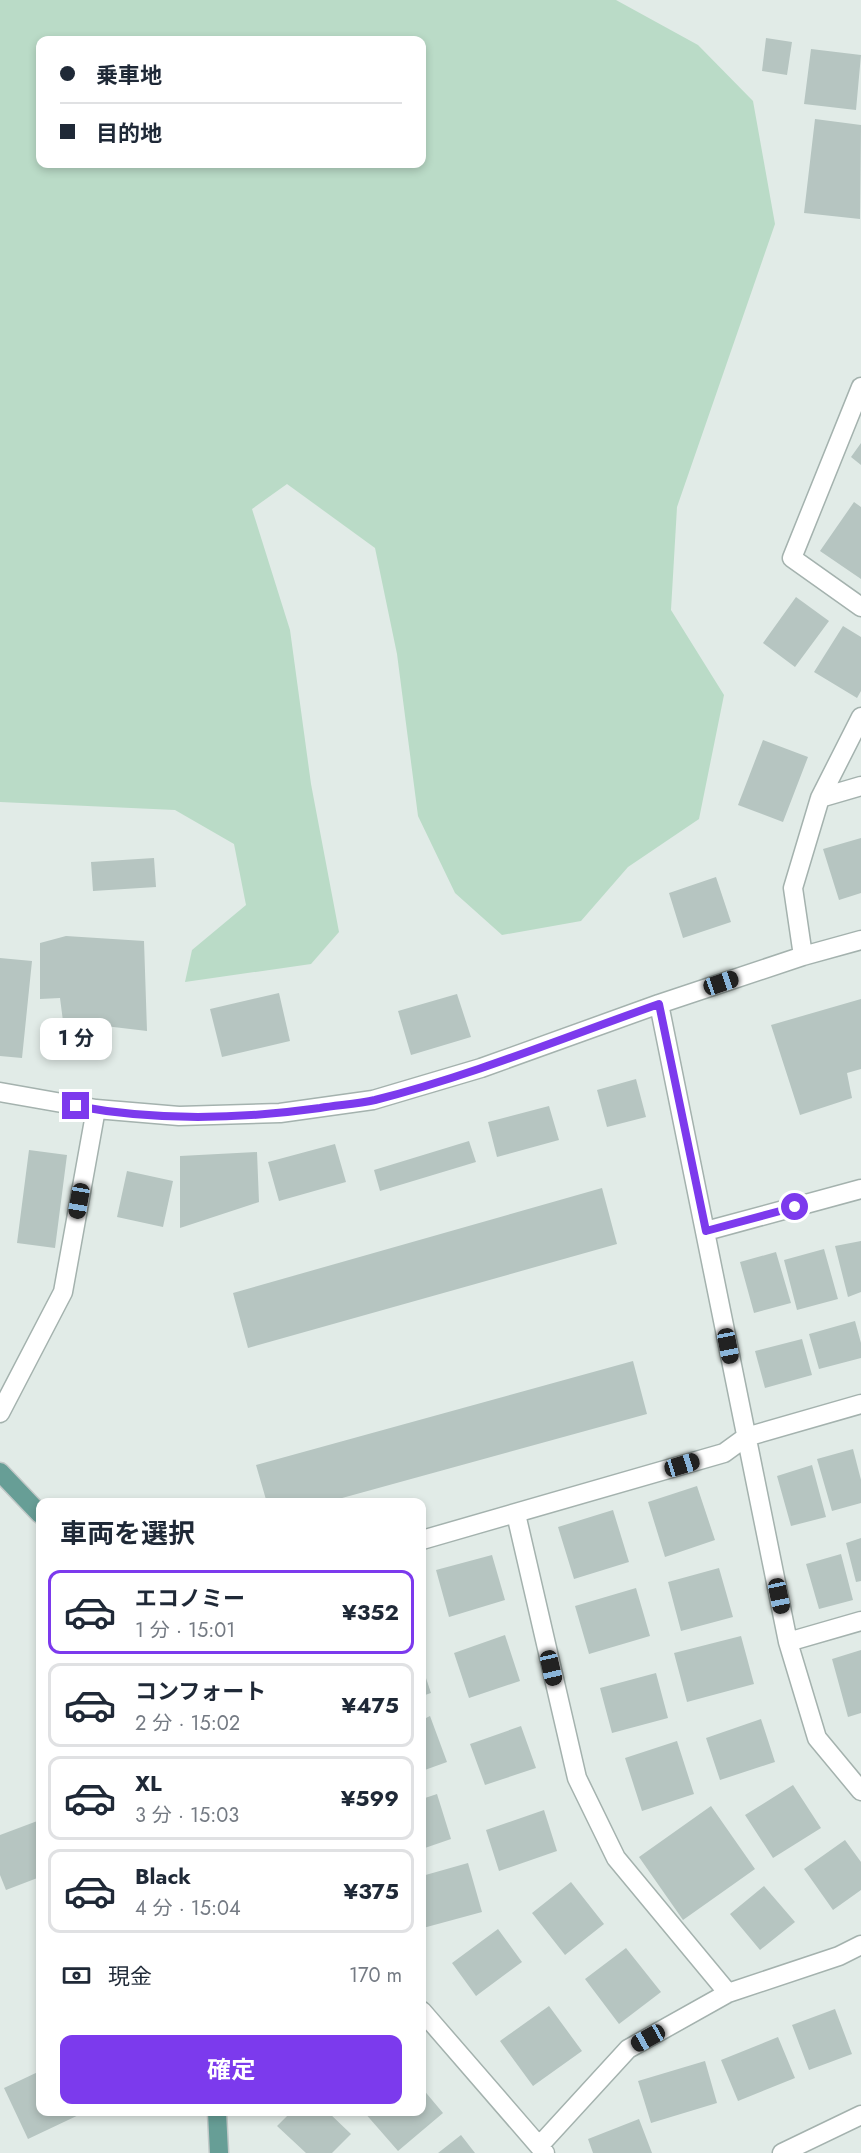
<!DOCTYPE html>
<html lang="ja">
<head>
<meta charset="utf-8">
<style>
  body { margin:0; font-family:Jost,"Noto Sans JP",sans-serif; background:#f2f2f3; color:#1f2937; height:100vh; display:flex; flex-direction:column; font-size:22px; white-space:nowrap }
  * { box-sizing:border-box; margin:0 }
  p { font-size:20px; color:#747a83 }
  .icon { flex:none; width:33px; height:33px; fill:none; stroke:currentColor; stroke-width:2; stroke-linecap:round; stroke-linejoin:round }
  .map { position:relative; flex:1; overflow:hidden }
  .details { position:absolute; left:36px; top:1498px; width:390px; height:618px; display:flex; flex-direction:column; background:#fff; border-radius:12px; box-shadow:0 3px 9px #0003 }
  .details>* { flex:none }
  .top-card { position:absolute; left:36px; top:36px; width:390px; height:132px; border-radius:12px; box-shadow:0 3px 9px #0003; display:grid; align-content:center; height:132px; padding:0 24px; background:#fff }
  .end { position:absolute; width:27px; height:27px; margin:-14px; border:8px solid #7c3aed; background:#fff; box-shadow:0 0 0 3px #fff }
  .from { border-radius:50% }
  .bubble { position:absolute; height:42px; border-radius:12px; background:#fff; box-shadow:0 3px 9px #0003; font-size:20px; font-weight:700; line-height:42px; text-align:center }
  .car { position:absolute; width:18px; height:36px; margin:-18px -9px; border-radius:8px; box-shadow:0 0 4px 2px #0007; background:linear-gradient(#222 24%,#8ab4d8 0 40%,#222 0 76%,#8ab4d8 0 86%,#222 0) }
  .top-card b { display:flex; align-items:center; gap:21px; height:57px; font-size:22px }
  .top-card b+b { border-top:2px solid #e0e1e3 }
  .top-card i { width:15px; height:15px; background:#1f2937 }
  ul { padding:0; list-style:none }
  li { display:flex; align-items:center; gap:18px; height:84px; margin:0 12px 9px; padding:0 12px; border:3px solid #e0e1e3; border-radius:12px }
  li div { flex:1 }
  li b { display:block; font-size:22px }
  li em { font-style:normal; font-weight:700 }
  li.current { border-color:#7c3aed }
  li>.icon { width:54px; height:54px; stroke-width:1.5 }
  h2 { padding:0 24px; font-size:27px; line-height:72px }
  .pay { display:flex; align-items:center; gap:15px; height:66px; padding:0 24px; font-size:22px }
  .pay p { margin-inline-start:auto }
  .primary-button { display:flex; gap:12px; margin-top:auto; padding:12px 24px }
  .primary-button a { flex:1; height:69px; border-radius:12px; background:#7c3aed; color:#fff; font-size:24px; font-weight:700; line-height:69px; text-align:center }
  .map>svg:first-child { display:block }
  .green { fill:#badbc7; fill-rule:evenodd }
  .building { fill:#b6c5c1 }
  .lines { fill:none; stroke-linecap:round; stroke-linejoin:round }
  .minor-casing { stroke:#a4b2ae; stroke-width:21 }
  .major-casing { stroke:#c1c8c7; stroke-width:21 }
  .minor { stroke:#fff; stroke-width:18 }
  .major { stroke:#679e96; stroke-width:18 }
  .route { stroke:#7c3aed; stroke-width:8 }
</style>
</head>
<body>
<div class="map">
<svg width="861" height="2153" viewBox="0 0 861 2153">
  <rect width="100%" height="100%" fill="#e1ebe7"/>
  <path class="green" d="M 0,0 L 616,0 L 698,45 L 753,101 L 775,224 L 677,507 L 671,610 L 724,695 L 699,819 L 628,867 L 581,921 L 502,935 L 455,893 L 418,816 L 397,654 L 375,548 L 287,484 L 252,509 L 290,630 L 311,784 L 339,932 L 311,964 L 185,982 L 192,950 L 246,905 L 234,844 L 175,810 L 0,802 ZM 40,40 L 422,40 L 422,164 L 40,164 Z"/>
  <path class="building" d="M 766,38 L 792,42 L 787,75 L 762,71 Z
    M 811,49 L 861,55 L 856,110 L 804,104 Z
    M 815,119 L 861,125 L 860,219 L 804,213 Z
    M 861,443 L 861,465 L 851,457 Z
    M 854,502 L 861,507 L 861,579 L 820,551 Z
    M 796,597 L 829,621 L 795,667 L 763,643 Z
    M 843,626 L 861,637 L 861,691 L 857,698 L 814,672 Z
    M 763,740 L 808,757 L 783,822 L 738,805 Z
    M 861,838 L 861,893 L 839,900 L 823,849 Z
    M 154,858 L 156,887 L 93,891 L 91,862 Z
    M 716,877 L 731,922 L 683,938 L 669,893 Z
    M 66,936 L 144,941 L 147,1031 L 63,1021 L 60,998 L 40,999 L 40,943 Z
    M 0,958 L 32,961 L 22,1058 L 0,1056 Z
    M 279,993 L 290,1041 L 222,1057 L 210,1009 Z
    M 457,994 L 471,1037 L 411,1055 L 398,1011 Z
    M 861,999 L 861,1069 L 847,1073 L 852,1098 L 800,1115 L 771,1025 Z
    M 636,1079 L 646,1117 L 607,1127 L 597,1090 Z
    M 549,1106 L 559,1140 L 497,1157 L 488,1122 Z
    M 469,1141 L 476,1162 L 380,1191 L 374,1170 Z
    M 335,1144 L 346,1182 L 279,1201 L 268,1162 Z
    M 29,1150 L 67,1155 L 55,1248 L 17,1243 Z
    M 257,1152 L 259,1202 L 180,1228 L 180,1156 Z
    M 127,1171 L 173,1181 L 163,1227 L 117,1217 Z
    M 602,1188 L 617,1244 L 248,1348 L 233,1293 Z
    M 861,1241 L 861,1292 L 848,1297 L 835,1246 Z
    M 824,1249 L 838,1299 L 797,1310 L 784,1260 Z
    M 776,1252 L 791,1303 L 754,1313 L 740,1262 Z
    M 855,1321 L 861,1343 L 861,1358 L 819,1369 L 809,1334 Z
    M 802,1339 L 812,1375 L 765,1388 L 755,1351 Z
    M 633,1361 L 647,1414 L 324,1503 L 267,1503 L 256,1465 Z
    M 853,1449 L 861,1480 L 861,1503 L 832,1511 L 817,1459 Z
    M 812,1465 L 826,1517 L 791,1526 L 777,1476 Z
    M 697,1486 L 715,1540 L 665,1557 L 648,1502 Z
    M 613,1510 L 629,1562 L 574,1579 L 558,1527 Z
    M 861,1538 L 861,1581 L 856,1582 L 846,1543 Z
    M 841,1554 L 853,1600 L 819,1609 L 806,1564 Z
    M 492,1555 L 505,1600 L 449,1617 L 436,1570 Z
    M 719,1568 L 733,1617 L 681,1631 L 668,1582 Z
    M 636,1588 L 650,1636 L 589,1654 L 575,1606 Z
    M 505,1635 L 520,1681 L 469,1698 L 454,1653 Z
    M 741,1636 L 754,1684 L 687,1702 L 674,1653 Z
    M 861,1650 L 861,1713 L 848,1717 L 832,1659 Z
    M 422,1666 L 431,1693 L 422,1696 Z
    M 656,1673 L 668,1718 L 612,1733 L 600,1688 Z
    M 430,1716 L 447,1762 L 422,1771 L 422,1720 Z
    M 761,1719 L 775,1762 L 720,1780 L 706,1738 Z
    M 521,1726 L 536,1768 L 485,1785 L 470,1744 Z
    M 677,1741 L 694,1794 L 642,1811 L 625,1758 Z
    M 793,1785 L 821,1828 L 773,1858 L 745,1815 Z
    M 437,1794 L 451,1839 L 422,1849 L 422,1799 Z
    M 711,1806 L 755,1869 L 683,1920 L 639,1857 Z
    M 544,1810 L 557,1851 L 499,1871 L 486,1830 Z
    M 40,1820 L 40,1877 L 6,1890 L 0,1875 L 0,1835 Z
    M 845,1840 L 861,1862 L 861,1890 L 833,1910 L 804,1869 Z
    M 468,1863 L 482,1912 L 423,1928 L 422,1876 Z
    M 571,1882 L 604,1924 L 565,1955 L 532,1913 Z
    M 764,1886 L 795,1922 L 760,1950 L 730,1914 Z
    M 498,1929 L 522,1962 L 476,1996 L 452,1963 Z
    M 626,1948 L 661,1992 L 619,2024 L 585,1979 Z
    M 549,2006 L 582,2051 L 533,2086 L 500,2041 Z
    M 835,2009 L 852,2054 L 809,2070 L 792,2025 Z
    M 778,2037 L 795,2078 L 738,2101 L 721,2060 Z
    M 705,2061 L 717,2103 L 651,2123 L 638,2081 Z
    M 40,2071 L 40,2112 L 85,2112 L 28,2139 L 4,2088 Z
    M 422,2088 L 443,2113 L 398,2151 L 364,2112 L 422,2112 Z
    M 291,2112 L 328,2112 L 351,2134 L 332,2153 L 306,2153 L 277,2126 Z
    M 639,2119 L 652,2153 L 593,2153 L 588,2139 Z
    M 461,2135 L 475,2153 L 438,2153 Z"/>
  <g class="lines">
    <defs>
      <path id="minor" d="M 861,387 L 792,558 L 861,607
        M 820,798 L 861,717
        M 803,956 L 793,888 L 820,798 L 861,786
        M 659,1004 L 788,1642 L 817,1738 L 861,1791
        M 0,1092 L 96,1109 L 179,1116 L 280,1113 L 373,1100 L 481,1068 L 659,1004 L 803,956 L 861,940
        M 706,1231 L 861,1189
        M 0,1413 L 63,1292 L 96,1109
        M 516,1514 L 577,1778 L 616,1858 L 728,1993
        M 422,1540 L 724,1453 L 746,1437 L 861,1404
        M 788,1642 L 861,1621
        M 422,2011 L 545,2153
        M 540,2145 L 628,2049 L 728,1993 L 839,1956 L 861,1945
        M 782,2153 L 861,2115"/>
      <path id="major" d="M 0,1472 L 40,1514
        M 217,2112 L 219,2153"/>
    </defs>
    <use href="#minor" class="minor-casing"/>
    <use href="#major" class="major-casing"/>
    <use href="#minor" class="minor"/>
    <use href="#major" class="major"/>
  </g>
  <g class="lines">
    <path class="route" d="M 76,1106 C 155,1121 241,1119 320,1108 C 338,1105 357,1104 375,1100 C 471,1076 565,1037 659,1004 L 706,1231 L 795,1207"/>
  </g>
</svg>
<i class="end from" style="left:795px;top:1207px"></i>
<i class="end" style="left:76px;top:1106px"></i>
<div class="bubble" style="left:40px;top:1018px;width:72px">1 分</div>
<i class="car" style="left:721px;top:983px;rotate:71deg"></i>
<i class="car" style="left:79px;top:1201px;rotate:190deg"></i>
<i class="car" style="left:728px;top:1346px;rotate:169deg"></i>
<i class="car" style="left:682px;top:1465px;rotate:73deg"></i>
<i class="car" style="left:779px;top:1596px;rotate:168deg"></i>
<i class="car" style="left:551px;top:1668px;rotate:167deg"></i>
<i class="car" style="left:648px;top:2038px;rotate:241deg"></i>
<div class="top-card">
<b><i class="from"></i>乗車地</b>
<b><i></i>目的地</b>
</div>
<section class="details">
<h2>車両を選択</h2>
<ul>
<li class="current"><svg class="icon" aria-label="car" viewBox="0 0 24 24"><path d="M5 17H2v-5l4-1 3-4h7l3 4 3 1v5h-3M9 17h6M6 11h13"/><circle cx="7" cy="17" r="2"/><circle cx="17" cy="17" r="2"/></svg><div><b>エコノミー</b><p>1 分 · 15:01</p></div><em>¥352</em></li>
<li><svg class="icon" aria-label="car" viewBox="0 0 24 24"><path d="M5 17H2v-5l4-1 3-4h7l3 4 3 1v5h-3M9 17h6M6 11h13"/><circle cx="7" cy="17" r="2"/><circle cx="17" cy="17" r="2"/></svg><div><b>コンフォート</b><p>2 分 · 15:02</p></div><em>¥475</em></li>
<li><svg class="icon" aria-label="car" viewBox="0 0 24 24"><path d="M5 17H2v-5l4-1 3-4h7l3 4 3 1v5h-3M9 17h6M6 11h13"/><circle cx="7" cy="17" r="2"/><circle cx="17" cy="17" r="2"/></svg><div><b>XL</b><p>3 分 · 15:03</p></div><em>¥599</em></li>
<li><svg class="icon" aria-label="car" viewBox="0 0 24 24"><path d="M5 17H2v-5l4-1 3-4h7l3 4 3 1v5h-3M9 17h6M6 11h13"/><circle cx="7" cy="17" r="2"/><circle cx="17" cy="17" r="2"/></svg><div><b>Black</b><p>4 分 · 15:04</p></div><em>¥375</em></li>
</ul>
<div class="pay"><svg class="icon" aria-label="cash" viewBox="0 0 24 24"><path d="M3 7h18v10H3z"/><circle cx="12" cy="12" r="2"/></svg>現金<p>170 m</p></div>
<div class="primary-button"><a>確定</a></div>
</section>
</div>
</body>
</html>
